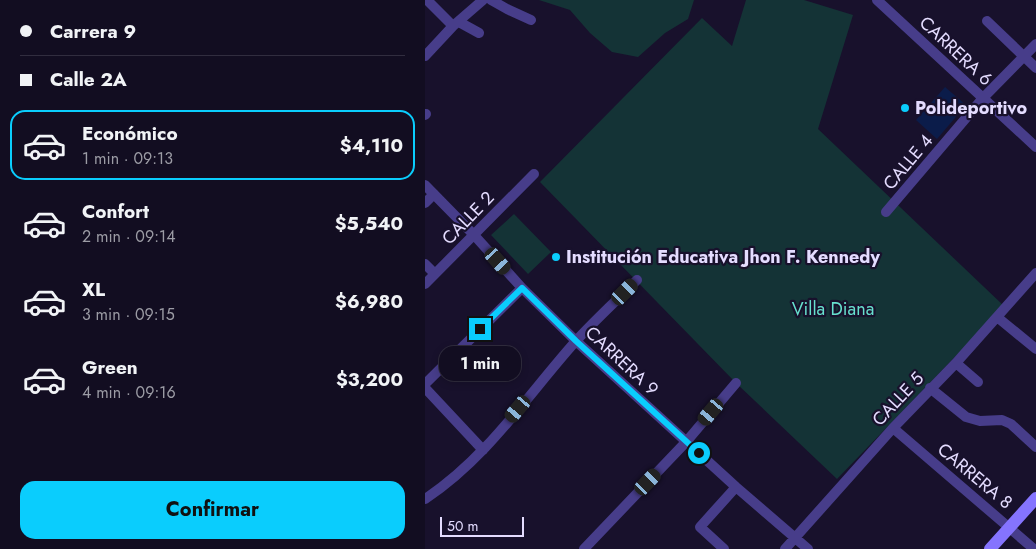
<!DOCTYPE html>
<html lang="es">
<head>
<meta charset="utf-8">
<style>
  body { margin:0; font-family:Jost,sans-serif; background:#1b162a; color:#f1f3f6; height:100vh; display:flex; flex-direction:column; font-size:19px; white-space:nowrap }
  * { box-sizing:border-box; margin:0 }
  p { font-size:16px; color:#9c9ca5 }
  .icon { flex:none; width:28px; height:28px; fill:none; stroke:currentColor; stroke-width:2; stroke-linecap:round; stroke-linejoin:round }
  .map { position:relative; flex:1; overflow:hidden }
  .panel { display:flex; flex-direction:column; background:#120d21; width:425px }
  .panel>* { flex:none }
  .hud { display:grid; align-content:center; height:110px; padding:0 20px; background:#120d21 }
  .scale { position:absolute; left:15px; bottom:12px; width:84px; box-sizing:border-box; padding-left:5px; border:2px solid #e4dcff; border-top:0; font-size:14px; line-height:18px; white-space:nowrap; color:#e4dcff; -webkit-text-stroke:4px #18112c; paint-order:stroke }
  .end { position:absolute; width:22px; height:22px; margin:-11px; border:6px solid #0acdfd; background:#111; box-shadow:0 0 0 2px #111 }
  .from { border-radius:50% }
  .bubble { position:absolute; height:35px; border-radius:15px; background:#120d21; box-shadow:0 2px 8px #0003,0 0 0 1px #312d3f; font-size:16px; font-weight:700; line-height:35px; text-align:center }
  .car { position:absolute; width:15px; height:30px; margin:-15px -8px; border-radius:6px; box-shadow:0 0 4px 1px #0007; background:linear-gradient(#222 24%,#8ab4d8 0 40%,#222 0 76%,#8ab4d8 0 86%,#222 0) }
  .hud b { display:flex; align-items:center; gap:18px; height:48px; font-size:19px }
  .hud b+b { border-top:1px solid #312d3f }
  .hud i { width:12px; height:12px; background:#f1f3f6 }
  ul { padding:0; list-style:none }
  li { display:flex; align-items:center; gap:15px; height:70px; margin:0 10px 8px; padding:0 10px; border:2px solid transparent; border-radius:15px }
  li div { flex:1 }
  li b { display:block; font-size:19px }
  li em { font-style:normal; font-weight:700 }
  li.selected { border-color:#0acdfd }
  li>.icon { width:45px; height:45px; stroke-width:1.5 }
  .primary-button { display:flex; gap:10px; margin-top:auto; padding:10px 20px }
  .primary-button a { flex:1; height:58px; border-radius:15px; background:#0acdfd; color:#111; font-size:20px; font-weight:700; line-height:58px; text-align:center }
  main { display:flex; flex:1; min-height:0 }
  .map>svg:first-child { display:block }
  .green { fill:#143336 }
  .water { fill:#0b1c4a }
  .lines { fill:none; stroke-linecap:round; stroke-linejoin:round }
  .street { stroke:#473d8a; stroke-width:10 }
  .secondary { stroke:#8574fe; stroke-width:12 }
  .route { stroke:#0acdfd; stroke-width:6 }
  .poi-dot { fill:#0acdfd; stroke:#18112c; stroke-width:2 }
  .labels { text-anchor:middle; stroke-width:4.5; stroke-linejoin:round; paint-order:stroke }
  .street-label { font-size:18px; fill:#e4dcff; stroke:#18112c }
  .poi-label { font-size:18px; font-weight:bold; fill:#e4dcff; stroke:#18112c; text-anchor:start }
  .park-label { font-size:18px; fill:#67e0ce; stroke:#18112c }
</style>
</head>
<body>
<main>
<section class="panel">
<div class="hud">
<b><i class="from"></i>Carrera 9</b>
<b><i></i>Calle 2A</b>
</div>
<ul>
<li class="selected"><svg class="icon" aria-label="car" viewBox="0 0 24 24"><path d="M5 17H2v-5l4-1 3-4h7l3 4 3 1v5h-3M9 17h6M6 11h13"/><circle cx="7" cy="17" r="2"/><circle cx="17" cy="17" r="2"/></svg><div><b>Económico</b><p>1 min · 09:13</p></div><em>$4,110</em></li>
<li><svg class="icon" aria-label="car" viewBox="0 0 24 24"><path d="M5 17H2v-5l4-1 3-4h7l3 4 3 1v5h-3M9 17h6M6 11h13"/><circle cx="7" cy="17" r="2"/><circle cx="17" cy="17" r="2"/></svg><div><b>Confort</b><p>2 min · 09:14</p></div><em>$5,540</em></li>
<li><svg class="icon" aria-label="car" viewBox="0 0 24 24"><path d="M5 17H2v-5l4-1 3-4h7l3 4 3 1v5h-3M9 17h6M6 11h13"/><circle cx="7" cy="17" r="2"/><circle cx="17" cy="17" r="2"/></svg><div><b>XL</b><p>3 min · 09:15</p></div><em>$6,980</em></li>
<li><svg class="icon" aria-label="car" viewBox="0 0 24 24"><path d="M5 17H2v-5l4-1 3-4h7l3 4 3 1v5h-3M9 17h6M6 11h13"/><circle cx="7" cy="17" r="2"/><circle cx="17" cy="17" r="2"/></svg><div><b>Green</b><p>4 min · 09:16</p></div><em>$3,200</em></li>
</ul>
<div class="primary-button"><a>Confirmar</a></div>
</section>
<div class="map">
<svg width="611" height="549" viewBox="0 0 611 549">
  <rect width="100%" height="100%" fill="#18112c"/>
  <path class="green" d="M 114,0 L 269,0 L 263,19 L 240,33 L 213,57 L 187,52 L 165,33 L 145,10 Z
    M 321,0 L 379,0 L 428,15 L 393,129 L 579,306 L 412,479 L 311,383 L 115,182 L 277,18 L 307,46 Z
    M 89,214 L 126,252 L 103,274 L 66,235 Z"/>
  <path class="water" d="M 520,87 L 541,105 L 512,139 L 491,120 Z"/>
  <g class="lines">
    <path class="street" d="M 2,0 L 28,26
      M 66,0 L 82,9 L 106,20
      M 452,0 L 611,147
      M 562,21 L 611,68
      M 34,22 L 54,33
      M 0,56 L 28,26 L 58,0
      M 0,115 L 1,114
      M 0,185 L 49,235 L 97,288 L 151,341 L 311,487 L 383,549
      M 0,203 L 9,194
      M 461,212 L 558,98 L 611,44
      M 0,264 L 10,274
      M 0,284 L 109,174
      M 572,317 L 611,349
      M 531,363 L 553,382
      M 0,384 L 97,288
      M 0,388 L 58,450
      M 505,388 L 541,417 L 555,421 L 577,420 L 586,424 L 611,447
      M 468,428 L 609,549
      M 0,499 C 61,459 102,396 150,342 C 169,321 191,301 212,280
      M 159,549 L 261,442 L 311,383
      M 299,549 L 275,527 L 311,487
      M 360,549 L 468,428 L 531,363 L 611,273"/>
    <path class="secondary" d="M 565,549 L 611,498"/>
  </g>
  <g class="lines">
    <path class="route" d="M 55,329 L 97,288 L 151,341 L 274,453"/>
  </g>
  <g class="poi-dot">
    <circle cx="480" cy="108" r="5"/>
    <circle cx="131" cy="257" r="5"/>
  </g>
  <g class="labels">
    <g class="street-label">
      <text transform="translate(531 51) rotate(43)" y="6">CARRERA 6</text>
      <text transform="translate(483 162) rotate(-50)" y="6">CALLE 4</text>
      <text transform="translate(43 218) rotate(-46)" y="6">CALLE 2</text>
      <text transform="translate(197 361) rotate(43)" y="6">CARRERA 9</text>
      <text transform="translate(473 399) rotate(-47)" y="6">CALLE 5</text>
      <text transform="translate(550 476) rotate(40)" y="6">CARRERA 8</text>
    </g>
    <g class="poi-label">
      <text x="490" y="114">Polideportivo</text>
      <text x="141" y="263">Institución Educativa Jhon F. Kennedy</text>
    </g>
    <g class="park-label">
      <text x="408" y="315">Villa Diana</text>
    </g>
  </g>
</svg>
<div class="scale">50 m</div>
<i class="end from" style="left:274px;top:453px"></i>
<i class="end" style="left:55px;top:329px"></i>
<div class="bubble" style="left:14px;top:346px;width:82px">1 min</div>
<i class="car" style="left:73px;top:261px;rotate:138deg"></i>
<i class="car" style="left:200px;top:292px;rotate:45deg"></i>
<i class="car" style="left:93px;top:409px;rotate:220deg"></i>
<i class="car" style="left:286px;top:412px;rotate:220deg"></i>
<i class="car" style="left:223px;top:482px;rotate:44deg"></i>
</div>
</main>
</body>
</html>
